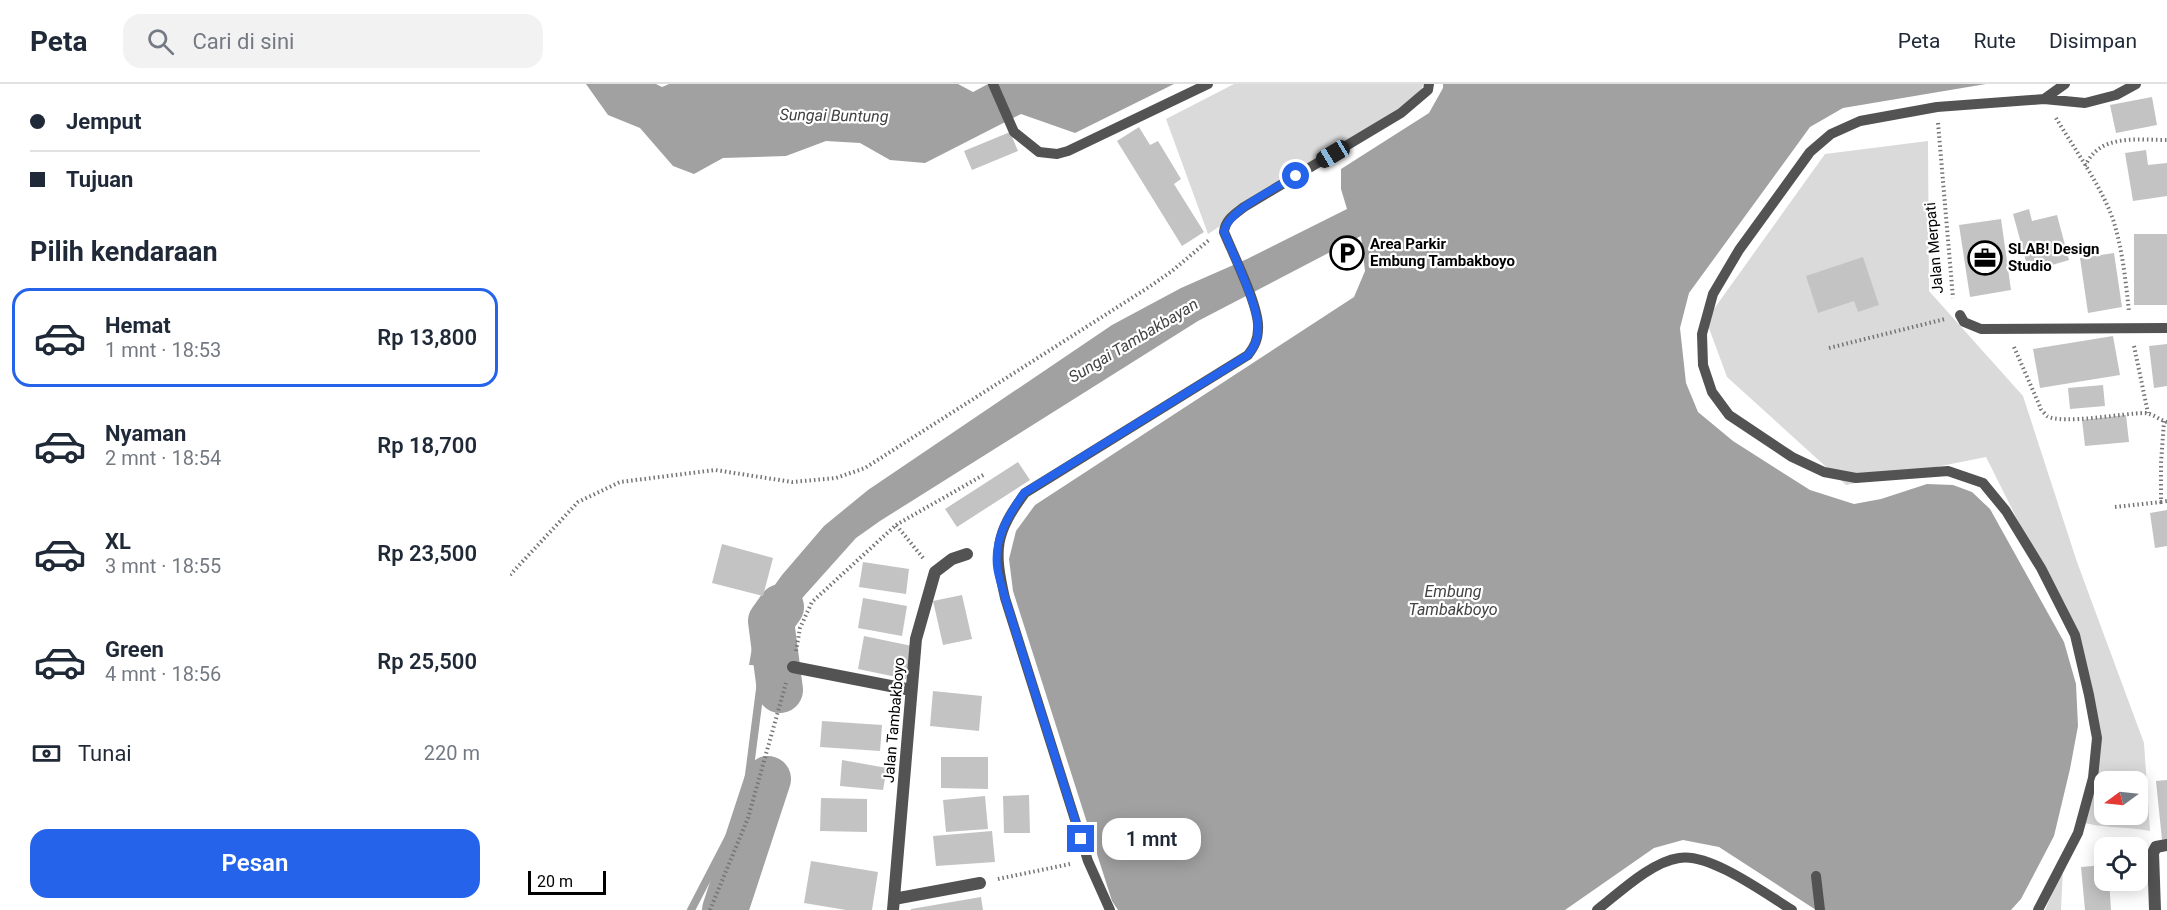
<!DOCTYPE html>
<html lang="id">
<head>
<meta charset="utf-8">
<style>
  body { margin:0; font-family:Roboto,sans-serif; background:#f2f2f3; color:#1f2937; height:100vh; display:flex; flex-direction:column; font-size:22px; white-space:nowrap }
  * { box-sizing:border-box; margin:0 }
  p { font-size:20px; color:#747a83 }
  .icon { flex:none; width:33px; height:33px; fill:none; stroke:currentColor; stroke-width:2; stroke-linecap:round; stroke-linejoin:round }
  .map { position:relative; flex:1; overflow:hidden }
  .sheet { display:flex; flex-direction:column; background:#fff; width:510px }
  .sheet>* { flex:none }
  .hud { display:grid; align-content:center; height:132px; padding:0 30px; background:#fff }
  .needle { width:39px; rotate:255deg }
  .buttons { position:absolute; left:1584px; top:687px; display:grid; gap:12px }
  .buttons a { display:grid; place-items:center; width:54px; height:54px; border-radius:12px; background:#fff; box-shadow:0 3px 15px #0003; font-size:30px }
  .scale { position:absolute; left:18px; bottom:15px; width:78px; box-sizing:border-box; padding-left:6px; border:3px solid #000; border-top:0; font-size:16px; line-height:21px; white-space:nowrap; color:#000; -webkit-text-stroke:4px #fff; paint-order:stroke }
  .end { position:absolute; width:27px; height:27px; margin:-14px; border:8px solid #2563eb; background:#fff; box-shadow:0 0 0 3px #fff }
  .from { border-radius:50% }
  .bubble { position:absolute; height:42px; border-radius:18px; background:#fff; box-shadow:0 3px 15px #0003; font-size:20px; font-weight:600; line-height:42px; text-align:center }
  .car { position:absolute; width:18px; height:36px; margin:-18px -9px; border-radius:8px; box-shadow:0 0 4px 2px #0007; background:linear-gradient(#222 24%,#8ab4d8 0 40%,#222 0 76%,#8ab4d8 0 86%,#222 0) }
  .hud b { display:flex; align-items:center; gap:21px; height:57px; font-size:22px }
  .hud b+b { border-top:2px solid #e0e1e3 }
  .hud i { width:15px; height:15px; background:#1f2937 }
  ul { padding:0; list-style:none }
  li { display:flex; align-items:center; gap:18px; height:99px; margin:0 12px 9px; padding:0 18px; border:3px solid transparent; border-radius:18px }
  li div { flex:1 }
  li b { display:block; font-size:22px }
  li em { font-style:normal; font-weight:600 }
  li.on { border-color:#2563eb }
  li>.icon { width:54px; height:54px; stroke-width:1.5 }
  h2 { padding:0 30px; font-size:27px; line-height:72px }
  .pay { display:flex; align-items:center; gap:15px; height:66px; padding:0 30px; font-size:22px }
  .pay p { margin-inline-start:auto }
  .button { display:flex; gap:12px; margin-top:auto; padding:12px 30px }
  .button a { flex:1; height:69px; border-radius:18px; background:#2563eb; color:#fff; font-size:24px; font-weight:600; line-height:69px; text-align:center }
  header { display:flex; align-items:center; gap:36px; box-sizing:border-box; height:84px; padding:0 30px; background:#fff; border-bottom:2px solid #e0e1e3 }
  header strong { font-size:28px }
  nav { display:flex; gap:33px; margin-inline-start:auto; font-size:21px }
  .search { width:420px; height:54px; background:#f2f2f3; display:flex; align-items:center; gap:15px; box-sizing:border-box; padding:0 21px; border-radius:18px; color:#747a83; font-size:22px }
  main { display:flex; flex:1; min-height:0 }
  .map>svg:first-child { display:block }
  .green { fill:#dadada; fill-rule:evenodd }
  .water { fill:#a1a1a1 }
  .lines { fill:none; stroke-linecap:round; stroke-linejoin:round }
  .stream { stroke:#a1a1a1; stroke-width:8 }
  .river { stroke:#a1a1a1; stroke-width:46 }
  .building { fill:#c3c3c3 }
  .path { stroke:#757575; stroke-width:4; stroke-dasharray:1.5 3; stroke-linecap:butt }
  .service { stroke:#535353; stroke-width:10 }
  .minor { stroke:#535353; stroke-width:12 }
  .route { stroke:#2563eb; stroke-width:8 }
  .labels { text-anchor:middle; stroke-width:4.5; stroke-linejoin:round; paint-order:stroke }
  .poi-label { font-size:15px; font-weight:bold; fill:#000; stroke:#fff; text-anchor:start }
  .street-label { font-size:15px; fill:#000; stroke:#fff }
  .water-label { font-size:16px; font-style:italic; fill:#424242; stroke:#fff }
</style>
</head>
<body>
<header>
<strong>Peta</strong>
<div class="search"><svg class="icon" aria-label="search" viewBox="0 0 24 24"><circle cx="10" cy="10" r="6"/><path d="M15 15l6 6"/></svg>Cari di sini</div>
<nav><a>Peta</a><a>Rute</a><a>Disimpan</a></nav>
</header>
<main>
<section class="sheet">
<div class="hud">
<b><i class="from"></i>Jemput</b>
<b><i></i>Tujuan</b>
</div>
<h2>Pilih kendaraan</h2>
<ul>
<li class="on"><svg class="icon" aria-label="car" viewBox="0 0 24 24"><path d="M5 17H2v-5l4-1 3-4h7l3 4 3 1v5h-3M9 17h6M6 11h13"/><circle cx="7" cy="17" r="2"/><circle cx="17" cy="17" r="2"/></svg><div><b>Hemat</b><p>1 mnt · 18:53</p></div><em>Rp 13,800</em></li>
<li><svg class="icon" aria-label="car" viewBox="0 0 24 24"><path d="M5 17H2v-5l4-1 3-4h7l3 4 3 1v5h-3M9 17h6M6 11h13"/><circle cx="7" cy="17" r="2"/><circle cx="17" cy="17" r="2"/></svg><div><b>Nyaman</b><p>2 mnt · 18:54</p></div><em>Rp 18,700</em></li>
<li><svg class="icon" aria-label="car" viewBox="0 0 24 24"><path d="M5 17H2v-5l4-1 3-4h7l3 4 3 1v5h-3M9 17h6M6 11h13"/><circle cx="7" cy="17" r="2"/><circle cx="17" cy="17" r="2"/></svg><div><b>XL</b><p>3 mnt · 18:55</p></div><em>Rp 23,500</em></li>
<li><svg class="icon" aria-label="car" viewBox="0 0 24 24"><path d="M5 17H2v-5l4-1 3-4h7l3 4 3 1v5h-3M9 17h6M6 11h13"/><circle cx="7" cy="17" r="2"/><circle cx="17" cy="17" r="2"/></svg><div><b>Green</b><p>4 mnt · 18:56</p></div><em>Rp 25,500</em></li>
</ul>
<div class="pay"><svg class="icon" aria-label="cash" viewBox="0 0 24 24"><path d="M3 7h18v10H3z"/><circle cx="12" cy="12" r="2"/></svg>Tunai<p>220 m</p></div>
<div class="button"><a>Pesan</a></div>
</section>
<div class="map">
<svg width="1657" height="826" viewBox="0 0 1657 826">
  <rect width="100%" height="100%" fill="#fff"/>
  <path class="green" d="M 724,0 L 914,0 L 910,7 L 895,21 L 698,150 L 656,35 Z
    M 1418,57 L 1419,207 L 1513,312 L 1567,478 L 1634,659 L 1640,747 C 1617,742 1591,745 1568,737 L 1587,663 L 1558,537 L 1476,373 L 1336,401 L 1217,293 L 1196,236 L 1315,70 ZM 1594,698 L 1628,698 L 1628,730 L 1594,730 Z
    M 1553,784 L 1551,826 L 1535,826 Z"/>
  <path class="water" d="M 76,0 L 146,0 L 152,3 L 159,0 L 448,0 L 463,8 L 478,0 L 664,0 L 565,49 L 511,30 L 415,79 L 380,76 L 350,59 L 316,57 L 276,72 L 213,74 L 184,90 L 163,82 L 130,44 L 98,31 Z
    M 933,0 L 1476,0 L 1333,24 L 1300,43 L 1179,209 L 1170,244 L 1176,299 L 1188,328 L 1223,357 L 1300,406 L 1344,420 L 1371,415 L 1417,400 L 1443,401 L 1462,408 L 1480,425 L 1554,558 L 1566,600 L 1568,642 L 1560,685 L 1544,752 L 1511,815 L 1501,826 L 1306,826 L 1209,763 L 1173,756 L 1144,764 L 1055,826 L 608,826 L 602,817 L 503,507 L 499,475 L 506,447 L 525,421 L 844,213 L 855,187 L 851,152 L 688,237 L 370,437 L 346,454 L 277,531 L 279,582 L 239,581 L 249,523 L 272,491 L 314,442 L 358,406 L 602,241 L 671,204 L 737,175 L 837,125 L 831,105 L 831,85 L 919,29 L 933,4 Z"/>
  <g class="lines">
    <path class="stream" d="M 181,826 L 235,722 L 254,574"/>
    <path class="river" d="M 270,606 L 261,537 L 271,523
      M 215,826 L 258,695"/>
  </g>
  <path class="building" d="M 1642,13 L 1647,41 L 1606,49 L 1600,21 Z
    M 629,43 L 640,61 L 648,57 L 671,95 L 664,100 L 694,148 L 672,162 L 607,57 Z
    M 500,48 L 508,67 L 462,86 L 454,67 Z
    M 1636,66 L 1638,81 L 1657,79 L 1657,112 L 1623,117 L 1615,69 Z
    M 1519,125 L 1522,137 L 1547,131 L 1559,176 L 1519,188 L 1503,130 Z
    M 1491,135 L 1501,206 L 1460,213 L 1449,141 Z
    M 1624,150 L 1657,150 L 1657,221 L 1624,221 Z
    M 1604,169 L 1612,223 L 1578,229 L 1570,174 Z
    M 1353,173 L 1369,221 L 1348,228 L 1344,217 L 1308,229 L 1296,192 Z
    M 1603,252 L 1610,291 L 1530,304 L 1523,265 Z
    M 1657,260 L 1657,302 L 1644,304 L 1639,262 Z
    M 1593,301 L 1595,322 L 1560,325 L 1558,304 Z
    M 1616,331 L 1619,358 L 1575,362 L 1572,336 Z
    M 508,378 L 520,396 L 447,443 L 435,425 Z
    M 1657,426 L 1657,462 L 1645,464 L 1640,429 Z
    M 212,460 L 263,474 L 253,512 L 202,499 Z
    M 353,478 L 399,485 L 396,510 L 349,503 Z
    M 452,511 L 462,555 L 433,561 L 423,517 Z
    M 353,514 L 397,522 L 392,552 L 348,544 Z
    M 354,552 L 402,562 L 396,595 L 348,585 Z
    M 423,607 L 472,612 L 469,647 L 420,642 Z
    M 312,637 L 372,641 L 370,667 L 310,663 Z
    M 431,673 L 478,673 L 478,705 L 431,704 Z
    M 332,676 L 377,684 L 373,706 L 330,702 Z
    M 1657,696 L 1657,755 L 1652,756 L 1646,697 Z
    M 519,711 L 520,749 L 494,749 L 493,712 Z
    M 475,712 L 478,745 L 436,748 L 433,716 Z
    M 311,714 L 357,715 L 357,748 L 310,747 Z
    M 482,747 L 485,778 L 426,782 L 423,752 Z
    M 301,777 L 368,788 L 362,826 L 336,826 L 294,819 Z
    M 1594,781 L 1594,796 L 1599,796 L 1601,826 L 1575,826 L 1571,783 Z
    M 471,813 L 473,826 L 401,826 L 401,825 Z"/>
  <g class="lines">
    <path class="path" d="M 1546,34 C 1565,66 1595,107 1605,142 C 1613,170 1616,200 1619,228
      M 1428,39 L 1443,214
      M 1575,82 C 1577,78 1580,73 1583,70 C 1600,51 1634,56 1657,56
      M 1624,262 L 1638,329
      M 1504,263 L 1531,325 C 1531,326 1537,332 1537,332 C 1552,341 1614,329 1635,329 C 1643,330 1650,336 1657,338
      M 1319,264 L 1435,235
      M 1654,337 L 1651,379 L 1651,418 L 1657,417
      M 1605,423 L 1651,418
      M 386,441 L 475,390
      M 0,491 L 68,418 L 110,398 L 205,386 L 282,398 L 326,394 L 355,384 L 639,203 L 662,187 L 699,156
      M 286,567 L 290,544 L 302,518 L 386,441 L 414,475
      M 488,795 L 560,780
      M 200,826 L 238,734 L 276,599"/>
    <path class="service" d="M 483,0 L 504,48 L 529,68 L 547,70 L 558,67 L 698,0
      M 1534,15 L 1555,0
      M 1450,231 L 1454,238 L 1471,245 L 1657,244
      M 1306,792 L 1310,826
      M 600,826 L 578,777 L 495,514 C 484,465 485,450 515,409 L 738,271 C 744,263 748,256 748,245 C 750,224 723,170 714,148 C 715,136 725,130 734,123 L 891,29 L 918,6 L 919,0
      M 1087,826 C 1109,809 1141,778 1169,774 C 1199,768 1256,810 1282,826
      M 1528,826 L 1568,749 L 1583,694 L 1587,654 L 1579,611 L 1565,551 L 1531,484 L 1496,427 L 1473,399 L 1438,387 L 1346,394 L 1314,388 L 1282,373 L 1219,331 L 1202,308 L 1193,281 L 1192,250 L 1203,210 L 1229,166 L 1300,68 L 1321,50 L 1350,37 L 1427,23 L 1534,15 L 1575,19 L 1606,11 L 1626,0"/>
    <path class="minor" d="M 283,583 L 401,606
      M 384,815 L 470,799
      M 383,826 L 406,555 L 425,488 L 442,475 L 457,470
      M 1645,826 L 1643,769 L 1646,763 L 1657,761"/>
  </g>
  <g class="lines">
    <path class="route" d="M 571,755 L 495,514 C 492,503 488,492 487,482 C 484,454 499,430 514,409 L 738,271 C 744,263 748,256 748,245 C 749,224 723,170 714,148 C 716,127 768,103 786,92"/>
  </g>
  <defs>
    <symbol id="parking-ring" viewBox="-11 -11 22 22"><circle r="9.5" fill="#fff" stroke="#000" stroke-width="1.5"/><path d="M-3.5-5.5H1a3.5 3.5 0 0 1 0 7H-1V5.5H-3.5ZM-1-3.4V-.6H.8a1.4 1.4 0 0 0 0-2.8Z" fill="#000"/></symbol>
    <symbol id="office-ring" viewBox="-11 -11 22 22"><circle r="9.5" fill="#fff" stroke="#000" stroke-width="1.5"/><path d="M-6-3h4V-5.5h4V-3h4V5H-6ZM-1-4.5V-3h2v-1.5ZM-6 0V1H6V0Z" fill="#000"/></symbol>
  </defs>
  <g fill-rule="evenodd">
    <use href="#parking-ring" x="818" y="150" width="38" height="38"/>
    <use href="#office-ring" x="1456" y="155" width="38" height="38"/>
  </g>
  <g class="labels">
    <g class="poi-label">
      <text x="860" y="165">Area Parkir<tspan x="860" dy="17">Embung Tambakboyo</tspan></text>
      <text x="1498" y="170">SLAB! Design<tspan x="1498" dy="17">Studio</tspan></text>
    </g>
    <g class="street-label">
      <text transform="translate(1424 164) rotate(-95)" y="5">Jalan Merpati</text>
      <text transform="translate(384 636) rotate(-85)" y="5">Jalan Tambakboyo</text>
    </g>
    <g class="water-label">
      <text transform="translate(324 31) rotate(1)" y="6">Sungai Buntung</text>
      <text transform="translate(623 256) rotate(-31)" y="6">Sungai Tambakbayan</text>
      <text x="943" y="513">Embung<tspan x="943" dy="18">Tambakboyo</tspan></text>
    </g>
  </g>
</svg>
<div class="buttons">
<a><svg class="needle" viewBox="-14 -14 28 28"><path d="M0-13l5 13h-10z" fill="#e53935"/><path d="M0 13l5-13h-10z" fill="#747a83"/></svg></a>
<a><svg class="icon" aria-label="locate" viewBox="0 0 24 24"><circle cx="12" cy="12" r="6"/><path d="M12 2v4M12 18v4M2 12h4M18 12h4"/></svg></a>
</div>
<div class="scale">20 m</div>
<i class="end from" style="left:786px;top:92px"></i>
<i class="end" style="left:571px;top:755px"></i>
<div class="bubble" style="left:592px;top:734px;width:99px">1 mnt</div>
<i class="car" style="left:823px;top:70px;rotate:239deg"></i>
</div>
</main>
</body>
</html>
